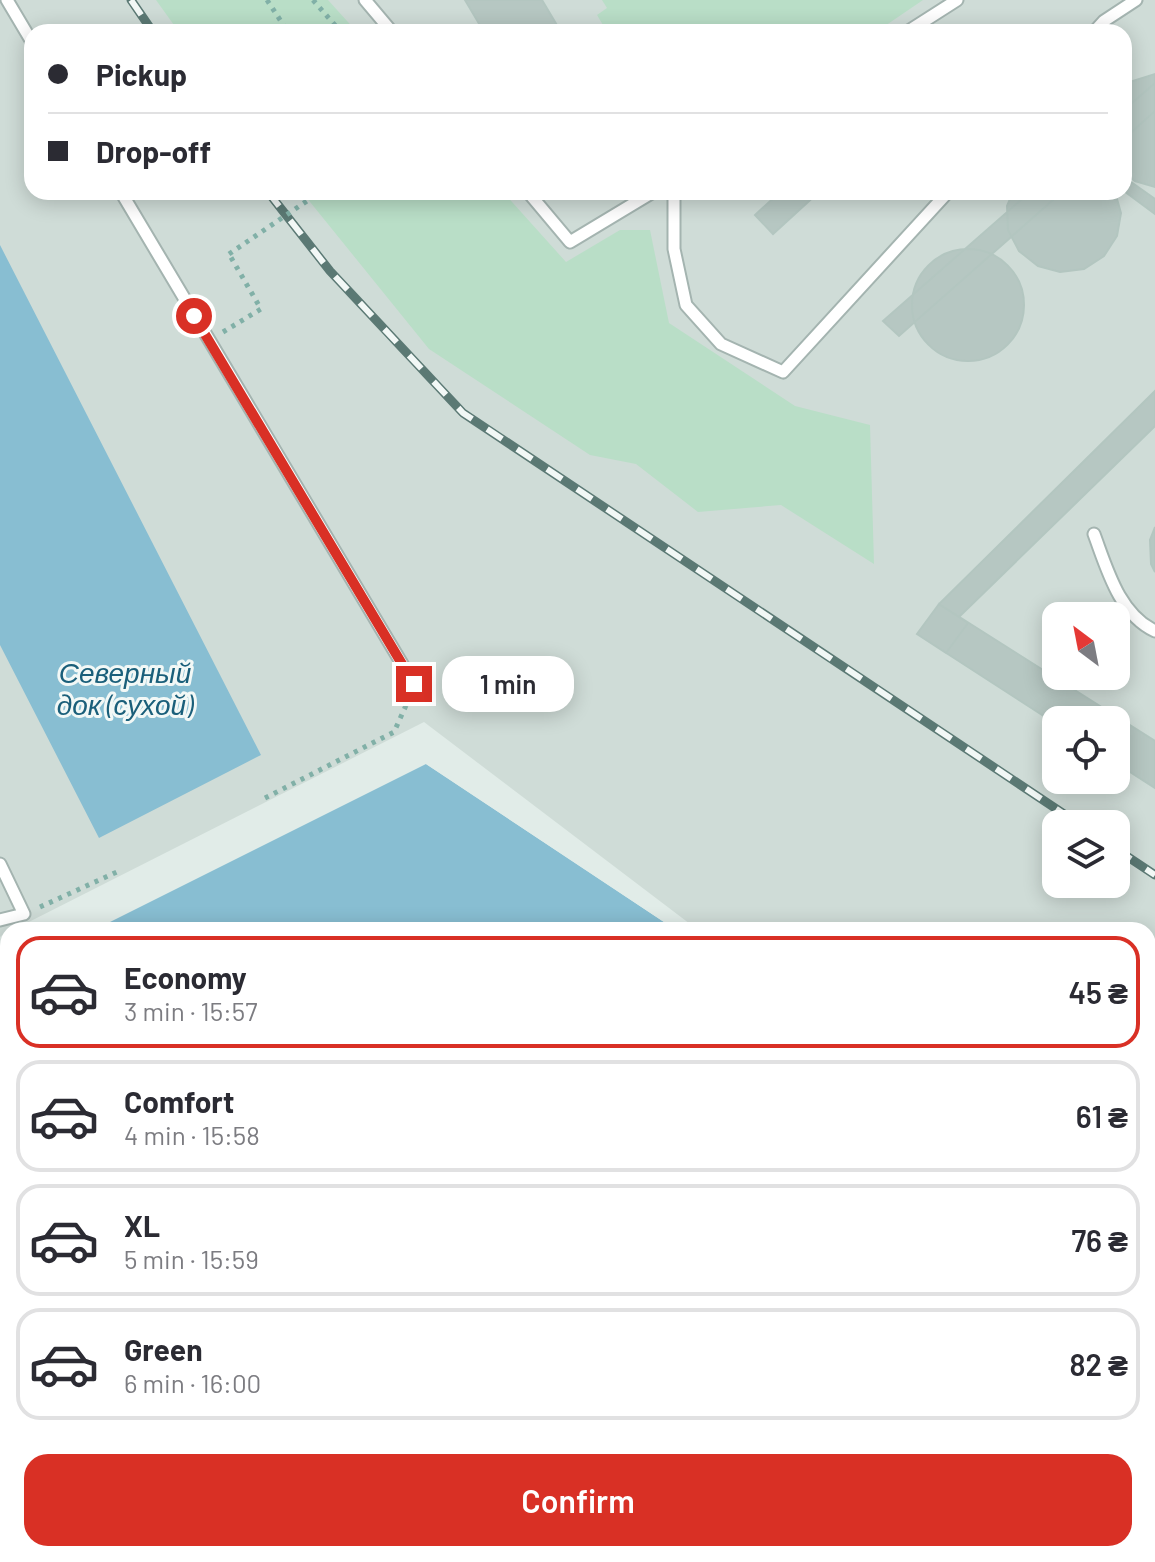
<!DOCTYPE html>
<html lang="en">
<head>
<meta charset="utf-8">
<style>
  body { margin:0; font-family:Barlow,sans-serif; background:#f7f7f7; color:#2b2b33; height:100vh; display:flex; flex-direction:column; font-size:30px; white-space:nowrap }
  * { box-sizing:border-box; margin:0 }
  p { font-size:26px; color:#7c7c81 }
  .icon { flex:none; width:44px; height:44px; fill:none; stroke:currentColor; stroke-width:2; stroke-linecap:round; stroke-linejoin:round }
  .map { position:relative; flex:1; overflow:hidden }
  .side { position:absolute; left:0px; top:922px; width:1156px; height:640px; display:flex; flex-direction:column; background:#fff; border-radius:24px 24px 0 0; box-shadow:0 4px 20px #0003 }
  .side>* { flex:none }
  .top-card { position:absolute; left:24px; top:24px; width:1108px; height:176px; border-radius:24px; box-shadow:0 4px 20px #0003; display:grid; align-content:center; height:176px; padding:0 24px; background:#fff }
  .needle { width:52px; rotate:328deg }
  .controls { position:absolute; left:1042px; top:602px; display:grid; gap:16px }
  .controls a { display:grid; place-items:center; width:88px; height:88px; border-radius:16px; background:#fff; box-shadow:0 4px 20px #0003; font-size:40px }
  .end { position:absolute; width:36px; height:36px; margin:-18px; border:10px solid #d93025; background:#fff; box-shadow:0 0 0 4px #fff }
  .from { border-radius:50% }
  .bubble { position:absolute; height:56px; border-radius:24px; background:#fff; box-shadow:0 4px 20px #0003; font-size:26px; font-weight:600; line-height:56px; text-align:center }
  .top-card b { display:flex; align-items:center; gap:28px; height:76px; font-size:30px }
  .top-card b+b { border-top:2px solid #e1e1e2 }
  .top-card i { width:20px; height:20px; background:#2b2b33 }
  ul { padding:14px 0 0; list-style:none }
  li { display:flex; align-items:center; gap:24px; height:112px; margin:0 16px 12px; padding:0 8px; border:4px solid #e1e1e2; border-radius:24px }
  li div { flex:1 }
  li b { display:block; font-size:30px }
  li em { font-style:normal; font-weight:600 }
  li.active { border-color:#d93025 }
  li>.icon { width:72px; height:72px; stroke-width:1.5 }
  .primary-button { display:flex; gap:16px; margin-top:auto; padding:16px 24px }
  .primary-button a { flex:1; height:92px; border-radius:24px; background:#d93025; color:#fff; font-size:32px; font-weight:600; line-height:92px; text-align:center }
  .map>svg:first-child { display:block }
  .built { fill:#cfdcd7; fill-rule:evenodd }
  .green { fill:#b9dec7 }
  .water { fill:#88bed2 }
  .pier { fill:#e1ece8 }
  .building { fill:#b6c7c2; stroke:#b3c6c0; stroke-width:2 }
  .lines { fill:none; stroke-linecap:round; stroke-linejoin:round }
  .lane-casing { stroke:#a4b4b0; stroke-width:15 }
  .path { stroke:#81b0a7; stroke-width:5; stroke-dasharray:4 6; stroke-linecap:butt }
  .lane { stroke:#fff; stroke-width:11 }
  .rail-casing { stroke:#5b7974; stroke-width:9 }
  .rail { stroke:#f2f8f6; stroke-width:6; stroke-dasharray:18; stroke-linecap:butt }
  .path-bridge { stroke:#81b0a7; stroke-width:5; stroke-dasharray:4 6; stroke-linecap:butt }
  .route { stroke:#d93025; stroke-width:10 }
  .labels { text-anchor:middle; stroke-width:6; stroke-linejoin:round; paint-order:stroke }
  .water-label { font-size:28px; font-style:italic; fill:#1a5f7a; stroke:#f2f8f6 }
</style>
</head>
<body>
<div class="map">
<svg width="1155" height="1562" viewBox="0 0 1155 1562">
  <rect width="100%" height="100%" fill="#e1ece8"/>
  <path class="built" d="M 0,0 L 1155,0 L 1155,1241 L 1148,1237 L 1148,930 L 698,930 L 424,722 L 13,930 L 8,930 L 0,937 ZM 32,32 L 1124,32 L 1124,192 L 32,192 ZM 1056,616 L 1116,616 L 1116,676 L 1056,676 ZM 1056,720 L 1116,720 L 1116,780 L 1056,780 ZM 1056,824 L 1116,824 L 1116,884 L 1056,884 Z
    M 0,1197 L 8,1285 L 8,1554 L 33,1554 L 33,1562 L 0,1562 Z"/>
  <path class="green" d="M 156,0 L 328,0 L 357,32 L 179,32 Z
    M 602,0 L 923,0 L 876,32 L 604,32 L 606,30 L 597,15 L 607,8 Z
    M 302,192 L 503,192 L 566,262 L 620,230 L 650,230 L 669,323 L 795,406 L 870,425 L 874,564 L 781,505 L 698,512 L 636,464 L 590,455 L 429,349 Z"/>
  <path class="water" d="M 0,245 L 261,755 L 99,838 L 0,645 Z
    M 426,764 L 676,930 L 94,930 Z
    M 8,973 L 8,1354 L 0,1253 L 0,977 Z
    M 1148,1242 L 1155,1246 L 1155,1562 L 25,1562 L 24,1554 L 1148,1554 Z"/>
  <path class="pier" d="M 428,761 L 679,927 L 680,930 L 676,930 L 426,764 Z"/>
  <path class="building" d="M 465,0 L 542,0 L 561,32 L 484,32 Z
    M 1155,74 L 1155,187 L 1135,181 L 1124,172 L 1124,88 L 1130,82 Z
    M 1155,83 L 1155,111 L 1124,139 L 1124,110 Z
    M 1124,177 L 1155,199 L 1155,214 L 1124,191 Z
    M 780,192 L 819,192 L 773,234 L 755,215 Z
    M 1013,192 L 1115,192 L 1121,213 L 1117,236 L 1104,256 L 1084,269 L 1060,272 L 1038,266 L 1019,251 L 1008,230 L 1007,206 Z
    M 1030,192 L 1062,192 L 899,336 L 883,321 Z
    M912 305a56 56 0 1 1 112 0a56 56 0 1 1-112 0Z
    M 1155,391 L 1155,426 L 959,617 L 939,604 Z
    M 1155,527 L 1155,572 L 1151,564 L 1150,540 Z
    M 939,604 L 1155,741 L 1155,788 L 1116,763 L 1116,720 L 1056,720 L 1056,724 L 917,634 Z
    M 939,604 L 968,623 L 946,653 L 917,634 Z"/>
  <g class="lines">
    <defs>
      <path id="lane" d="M 7,0 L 32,42
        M 365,0 L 392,32
        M 907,32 L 957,0
        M 1094,32 L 1104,21 L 1136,0
        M 121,192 L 414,684
        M 528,192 L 570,242 L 653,192
        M 674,192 L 674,249 L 686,305 L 721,344 L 783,372 L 948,192
        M 1094,534 C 1107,569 1119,614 1155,631
        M 0,864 L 24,914 L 0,920"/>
    </defs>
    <use href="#lane" class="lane-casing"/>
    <path class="path" d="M 267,0 L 288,32
      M 313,0 L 341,32
      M 223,332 L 261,309 L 229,254
      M 265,798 L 394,732 L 408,701
      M 40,907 L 119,871"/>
    <use href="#lane" class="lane"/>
    <defs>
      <path id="rail" d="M 131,0 L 153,32
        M 268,192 L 330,271 L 463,413 L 1079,824
        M 1116,849 L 1155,875
        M 0,1528 L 2,1562"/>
    </defs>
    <use href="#rail" class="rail-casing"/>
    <use href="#rail" class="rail"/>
    <path class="path-bridge" d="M 229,254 L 320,192"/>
  </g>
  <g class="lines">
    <path class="route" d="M 194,316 L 414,684"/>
  </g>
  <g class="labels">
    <g class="water-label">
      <text x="125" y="683">Северный<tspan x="125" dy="32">док (сухой)</tspan></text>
    </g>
  </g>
</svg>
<div class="controls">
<a><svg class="needle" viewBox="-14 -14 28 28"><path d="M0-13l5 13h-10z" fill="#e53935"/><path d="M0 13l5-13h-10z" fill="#7c7c81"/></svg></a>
<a><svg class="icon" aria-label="locate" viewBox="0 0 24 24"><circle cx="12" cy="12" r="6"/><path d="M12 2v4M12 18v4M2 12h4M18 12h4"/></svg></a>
<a><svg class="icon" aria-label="layers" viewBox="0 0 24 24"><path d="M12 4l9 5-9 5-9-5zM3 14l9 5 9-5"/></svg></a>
</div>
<i class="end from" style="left:194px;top:316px"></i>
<i class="end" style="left:414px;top:684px"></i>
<div class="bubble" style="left:442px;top:656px;width:132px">1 min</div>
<div class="top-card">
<b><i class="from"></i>Pickup</b>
<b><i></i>Drop-off</b>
</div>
<section class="side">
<ul>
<li class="active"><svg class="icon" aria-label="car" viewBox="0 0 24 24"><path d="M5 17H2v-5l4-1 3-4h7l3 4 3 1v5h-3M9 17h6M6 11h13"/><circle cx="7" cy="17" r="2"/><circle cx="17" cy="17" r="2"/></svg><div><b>Economy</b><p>3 min · 15:57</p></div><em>45 ₴</em></li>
<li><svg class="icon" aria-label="car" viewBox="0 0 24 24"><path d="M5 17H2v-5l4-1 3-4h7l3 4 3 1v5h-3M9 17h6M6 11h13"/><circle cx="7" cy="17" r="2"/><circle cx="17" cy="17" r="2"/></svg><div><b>Comfort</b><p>4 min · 15:58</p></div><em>61 ₴</em></li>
<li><svg class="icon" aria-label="car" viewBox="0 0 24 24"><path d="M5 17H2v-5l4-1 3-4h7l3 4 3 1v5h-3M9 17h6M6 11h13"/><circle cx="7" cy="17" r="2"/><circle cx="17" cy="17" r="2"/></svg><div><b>XL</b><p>5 min · 15:59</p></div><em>76 ₴</em></li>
<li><svg class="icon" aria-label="car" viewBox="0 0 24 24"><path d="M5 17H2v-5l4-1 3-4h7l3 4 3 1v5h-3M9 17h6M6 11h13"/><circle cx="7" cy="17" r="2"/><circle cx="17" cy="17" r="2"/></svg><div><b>Green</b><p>6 min · 16:00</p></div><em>82 ₴</em></li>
</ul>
<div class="primary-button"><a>Confirm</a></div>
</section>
</div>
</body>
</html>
